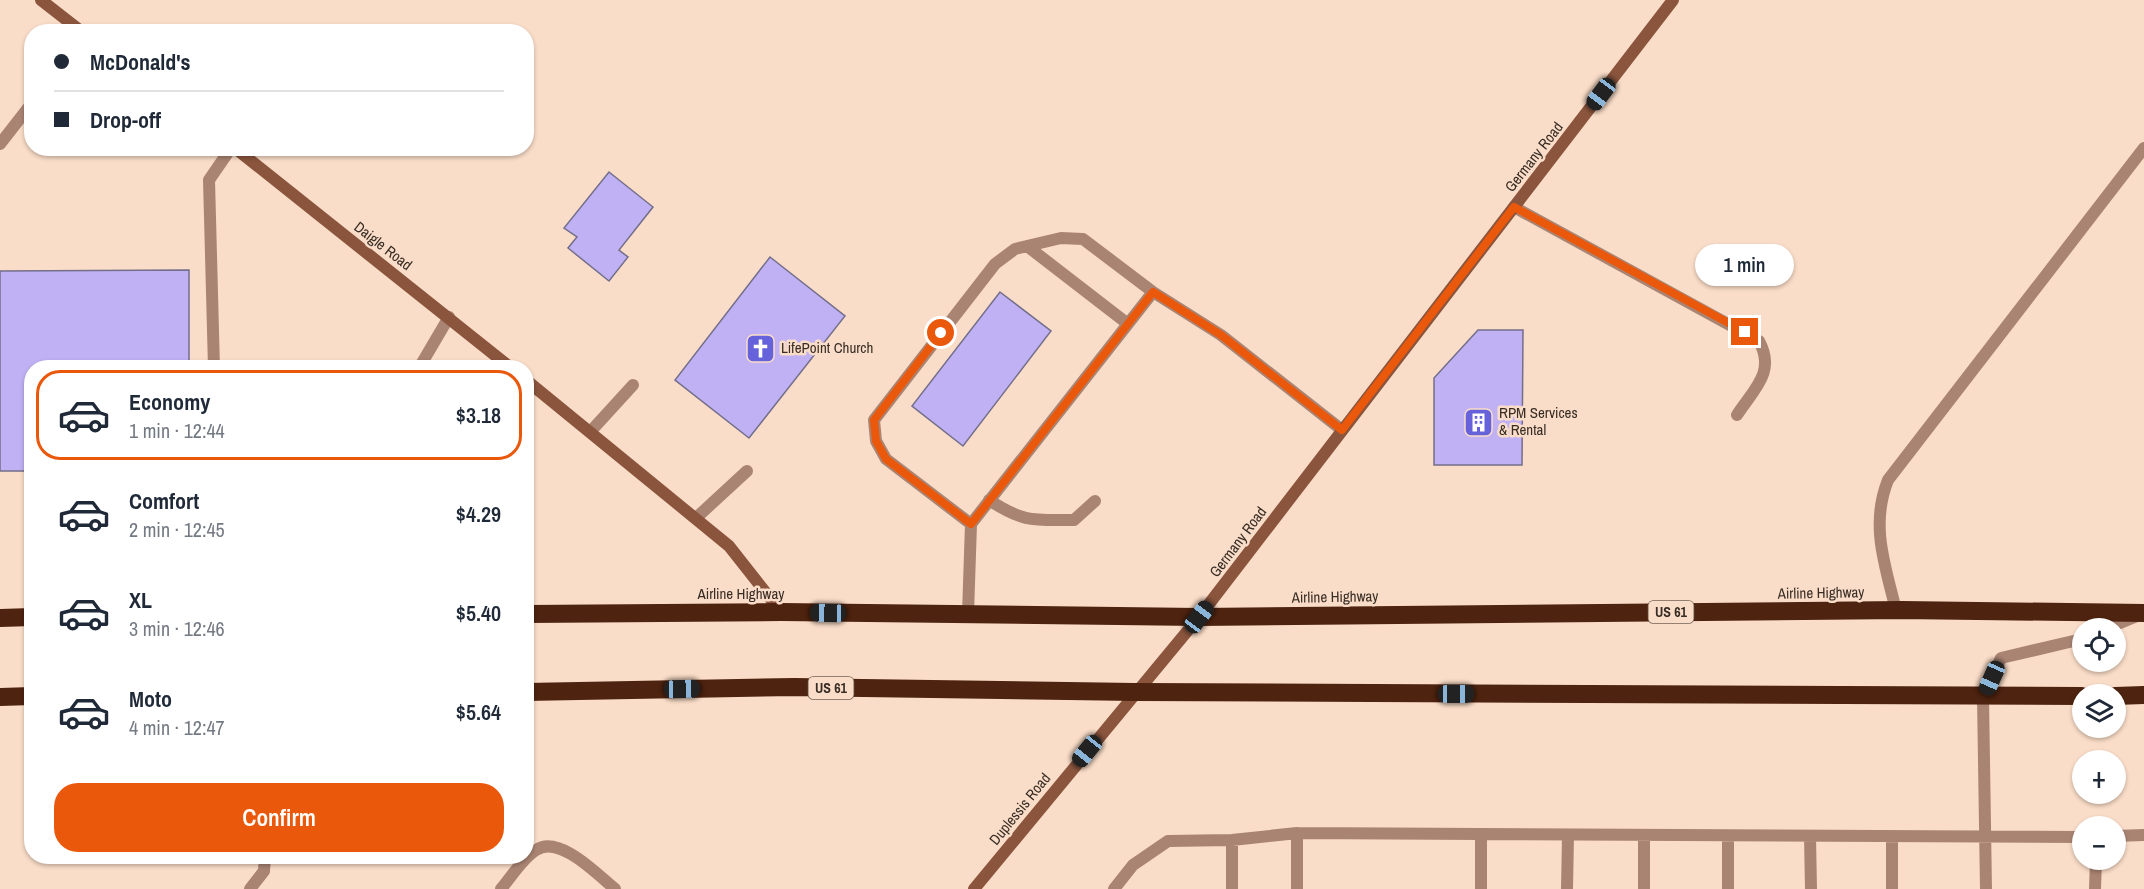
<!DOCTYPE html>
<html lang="en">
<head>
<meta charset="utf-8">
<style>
  body { margin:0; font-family:"Archivo Narrow",sans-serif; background:#f2f2f3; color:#1f2937; height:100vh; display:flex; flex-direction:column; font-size:22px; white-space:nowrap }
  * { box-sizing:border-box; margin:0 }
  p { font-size:20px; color:#747a83 }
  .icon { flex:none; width:33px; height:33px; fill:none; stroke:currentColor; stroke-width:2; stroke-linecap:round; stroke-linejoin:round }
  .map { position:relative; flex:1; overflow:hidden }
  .drawer { position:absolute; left:24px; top:360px; width:510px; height:504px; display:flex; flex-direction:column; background:#fff; border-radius:24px; box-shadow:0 2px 4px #0004 }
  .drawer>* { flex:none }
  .guide { position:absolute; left:24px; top:24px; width:510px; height:132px; border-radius:24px; box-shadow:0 2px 4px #0004; display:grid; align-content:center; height:132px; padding:0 30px; background:#fff }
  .fabs { position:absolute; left:2072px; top:618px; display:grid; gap:12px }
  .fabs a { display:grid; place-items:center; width:54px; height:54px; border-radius:50%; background:#fff; box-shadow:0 2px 4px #0004; font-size:30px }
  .end { position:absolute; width:27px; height:27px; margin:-14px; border:8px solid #ea580c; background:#fff; box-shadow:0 0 0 3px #fff }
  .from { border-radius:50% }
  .bubble { position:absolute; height:42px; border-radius:21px; background:#fff; box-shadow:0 2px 4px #0004; font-size:20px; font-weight:600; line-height:42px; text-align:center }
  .car { position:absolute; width:18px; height:36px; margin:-18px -9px; border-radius:8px; box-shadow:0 0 4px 2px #0007; background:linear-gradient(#222 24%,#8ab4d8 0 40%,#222 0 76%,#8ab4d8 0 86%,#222 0) }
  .guide b { display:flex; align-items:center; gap:21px; height:57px; font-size:22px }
  .guide b+b { border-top:2px solid #e0e1e3 }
  .guide i { width:15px; height:15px; background:#1f2937 }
  ul { padding:10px 0 0; list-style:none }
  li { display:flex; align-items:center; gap:18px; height:90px; margin:0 12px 9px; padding:0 18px; border:3px solid transparent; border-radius:24px }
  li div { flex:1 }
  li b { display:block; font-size:22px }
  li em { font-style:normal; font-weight:600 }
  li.selected { border-color:#ea580c }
  li>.icon { width:54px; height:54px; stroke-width:1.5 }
  .button { display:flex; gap:12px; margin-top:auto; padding:12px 30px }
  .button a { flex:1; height:69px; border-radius:24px; background:#ea580c; color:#fff; font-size:24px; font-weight:600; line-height:69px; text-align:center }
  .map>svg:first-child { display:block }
  .building { fill:#c0b1f4; stroke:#736e89; stroke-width:1.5 }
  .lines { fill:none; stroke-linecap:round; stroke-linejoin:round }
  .lane { stroke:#aa8473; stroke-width:12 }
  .secondary { stroke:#8b553d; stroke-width:12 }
  .highway { stroke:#4e230f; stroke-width:18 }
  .route { stroke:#ea580c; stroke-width:8 }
  .labels { text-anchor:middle; stroke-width:5; stroke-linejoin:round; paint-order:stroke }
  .shield { fill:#faddc8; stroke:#726256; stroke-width:1.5 }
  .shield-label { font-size:14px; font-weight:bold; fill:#382d25 }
  .street-label { font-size:15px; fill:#382d25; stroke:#faddc8 }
  .poi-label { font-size:15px; fill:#382d25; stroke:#faddc8; text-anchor:start }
</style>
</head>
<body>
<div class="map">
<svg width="2144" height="889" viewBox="0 0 2144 889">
  <rect width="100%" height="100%" fill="#faddc8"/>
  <path class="building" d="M 609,172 L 653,207 L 619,250 L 628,257 L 609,281 L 568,248 L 577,237 L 564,228 Z
    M 770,257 L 845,316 L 749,438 L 675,380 Z
    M 189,270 L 189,368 L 32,368 L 32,471 L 0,471 L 0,271 Z
    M 1000,292 L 1051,331 L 963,446 L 912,406 Z
    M 1478,330 L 1523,330 L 1522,465 L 1434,465 L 1434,378 Z"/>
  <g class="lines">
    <path class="lane" d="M 0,144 L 32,103
      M 1514,207 L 1759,341 C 1776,372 1754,389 1737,415
      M 1027,246 L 1128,324
      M 214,368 L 209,180 L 231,148
      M 419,368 L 449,317
      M 591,431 L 633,385
      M 989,500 C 1024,523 1034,520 1074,520 L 1095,501
      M 696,518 L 747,471
      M 971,524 L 886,459 L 876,441 L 874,420 L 995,264 L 1015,249 L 1061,238 L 1083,239 L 1153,292 L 1221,335 L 1342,430
      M 1896,610 C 1885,565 1870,525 1888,480 L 2144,148
      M 968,614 L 971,524 L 1153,292
      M 2108,628 L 2137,616
      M 1644,835 L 1644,889
      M 1810,836 L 1811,889
      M 1892,836 L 1892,889
      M 2115,836 L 2144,835
      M 250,889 L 264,871 L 265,856
      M 501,889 C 512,876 522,859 536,850 C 559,834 598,875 615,889
      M 1114,889 L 1133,865 L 1168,841 L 1232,840 L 1297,833
      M 1232,889 L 1232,840
      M 1297,889 L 1297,833 L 2082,837
      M 1481,889 L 1481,834
      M 1567,889 L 1568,835
      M 1728,889 L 1728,836
      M 1986,889 L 1983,697 L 2001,658 L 2082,639
      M 2095,889 L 2096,860"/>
    <path class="secondary" d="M 41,0 L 82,32
      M 235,148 L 511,368
      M 526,380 L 729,546 L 781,612
      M 974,889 L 1199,617 L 1673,0"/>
    <path class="highway" d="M 526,614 L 781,612 L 1199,617 L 1902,610 L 2144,613
      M 0,618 L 32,617
      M 526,692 L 794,687 L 1135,692 L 2082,696
      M 2115,696 L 2144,695
      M 0,697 L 32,696"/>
  </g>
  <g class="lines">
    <path class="route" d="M 941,333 L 874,420 L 876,441 L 886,459 L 971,524 L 1153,292 L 1221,335 L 1342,430 L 1514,207 L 1745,332"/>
  </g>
  <defs>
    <symbol id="church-square" viewBox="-11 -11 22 22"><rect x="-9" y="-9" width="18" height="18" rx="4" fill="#6662db" stroke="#faddc8"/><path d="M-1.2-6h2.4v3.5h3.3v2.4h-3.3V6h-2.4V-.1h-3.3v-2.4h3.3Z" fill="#fff"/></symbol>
    <symbol id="building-square" viewBox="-11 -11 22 22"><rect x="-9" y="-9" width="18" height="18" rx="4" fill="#6662db" stroke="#faddc8"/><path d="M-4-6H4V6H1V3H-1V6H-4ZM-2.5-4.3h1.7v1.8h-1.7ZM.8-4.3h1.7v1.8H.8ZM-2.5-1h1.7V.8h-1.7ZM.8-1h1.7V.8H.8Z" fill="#fff"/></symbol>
  </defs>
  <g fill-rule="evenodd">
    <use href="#church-square" x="744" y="332" width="33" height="33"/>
    <use href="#building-square" x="1462" y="406" width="33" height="33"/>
  </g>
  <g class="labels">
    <g class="shield">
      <rect x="1648.5" y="601" width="45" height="22" rx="4.5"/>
      <rect x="808.5" y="677" width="45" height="22" rx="4.5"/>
    </g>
    <g class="shield-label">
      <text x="1671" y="617">US 61</text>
      <text x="831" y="693">US 61</text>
    </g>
    <g class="street-label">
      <text transform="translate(1534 157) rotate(-52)" y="5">Germany Road</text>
      <text transform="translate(383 246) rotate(38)" y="5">Daigle Road</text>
      <text transform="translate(1238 542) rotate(-53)" y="5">Germany Road</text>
      <text transform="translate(1821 593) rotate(-1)" y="5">Airline Highway</text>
      <text x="741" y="599">Airline Highway</text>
      <text transform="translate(1335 597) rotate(-1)" y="5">Airline Highway</text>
      <text transform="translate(1020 809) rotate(-51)" y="5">Duplessis Road</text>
    </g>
    <g class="poi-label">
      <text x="781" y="353">LifePoint Church</text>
      <text x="1499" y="418">RPM Services<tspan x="1499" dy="17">&amp; Rental</tspan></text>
    </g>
  </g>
</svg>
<div class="fabs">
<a><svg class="icon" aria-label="locate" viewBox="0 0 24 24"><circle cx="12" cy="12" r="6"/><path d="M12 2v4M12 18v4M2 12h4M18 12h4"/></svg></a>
<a><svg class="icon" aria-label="layers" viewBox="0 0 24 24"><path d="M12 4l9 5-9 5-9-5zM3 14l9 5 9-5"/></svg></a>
<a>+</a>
<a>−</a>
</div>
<i class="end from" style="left:941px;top:333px"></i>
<i class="end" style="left:1745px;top:332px"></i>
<div class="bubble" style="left:1695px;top:244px;width:99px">1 min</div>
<i class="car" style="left:1601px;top:94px;rotate:217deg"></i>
<i class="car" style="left:828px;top:613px;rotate:271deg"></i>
<i class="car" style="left:1199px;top:617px;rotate:37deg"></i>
<i class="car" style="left:1992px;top:678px;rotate:204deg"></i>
<i class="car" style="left:682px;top:689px;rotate:89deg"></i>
<i class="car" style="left:1456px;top:694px;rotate:90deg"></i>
<i class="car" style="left:1087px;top:751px;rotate:219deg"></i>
<div class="guide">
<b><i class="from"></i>McDonald's</b>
<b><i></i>Drop-off</b>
</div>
<section class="drawer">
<ul>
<li class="selected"><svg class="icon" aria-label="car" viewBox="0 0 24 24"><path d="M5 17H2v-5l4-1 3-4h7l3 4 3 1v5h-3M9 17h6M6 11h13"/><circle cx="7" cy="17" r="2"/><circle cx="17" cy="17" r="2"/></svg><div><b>Economy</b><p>1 min · 12:44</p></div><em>$3.18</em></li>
<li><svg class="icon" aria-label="car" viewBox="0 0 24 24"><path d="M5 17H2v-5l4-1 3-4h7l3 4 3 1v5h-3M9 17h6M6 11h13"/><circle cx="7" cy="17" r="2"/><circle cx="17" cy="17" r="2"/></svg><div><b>Comfort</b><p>2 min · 12:45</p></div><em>$4.29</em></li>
<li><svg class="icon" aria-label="car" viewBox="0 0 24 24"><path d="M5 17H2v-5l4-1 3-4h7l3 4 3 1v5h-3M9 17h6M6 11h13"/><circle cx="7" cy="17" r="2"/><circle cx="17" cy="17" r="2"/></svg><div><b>XL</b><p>3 min · 12:46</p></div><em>$5.40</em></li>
<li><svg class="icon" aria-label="car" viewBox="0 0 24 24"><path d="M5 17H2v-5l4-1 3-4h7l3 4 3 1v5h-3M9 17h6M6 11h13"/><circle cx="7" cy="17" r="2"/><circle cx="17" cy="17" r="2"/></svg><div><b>Moto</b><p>4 min · 12:47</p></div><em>$5.64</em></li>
</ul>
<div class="button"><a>Confirm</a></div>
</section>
</div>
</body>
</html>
